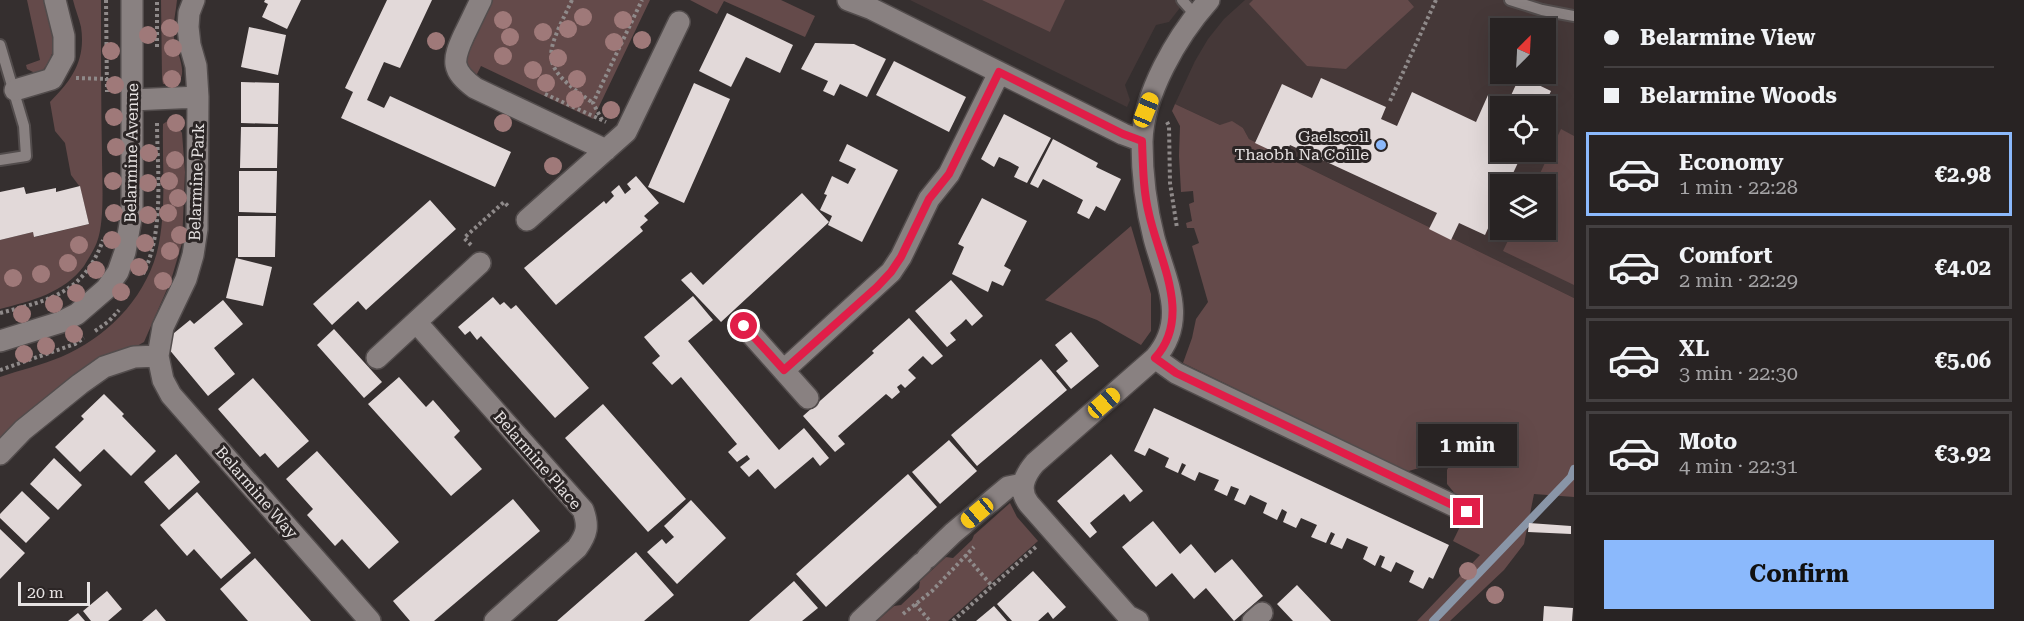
<!DOCTYPE html>
<html lang="en">
<head>
<meta charset="utf-8">
<style>
  body { margin:0; font-family:"Roboto Serif",serif; background:#342f30; color:#f1f3f6; height:100vh; display:flex; flex-direction:column; font-size:22px; white-space:nowrap }
  * { box-sizing:border-box; margin:0 }
  p { font-size:20px; color:#a5a4a6 }
  .icon { flex:none; width:33px; height:33px; fill:none; stroke:currentColor; stroke-width:2; stroke-linecap:round; stroke-linejoin:round }
  .map { position:relative; flex:1; overflow:hidden }
  .side { display:flex; flex-direction:column; background:#282323; width:450px }
  .side>* { flex:none }
  .top-card { display:grid; align-content:center; height:132px; padding:0 30px; background:#282323 }
  .needle { width:39px; rotate:24deg }
  .tools { position:absolute; left:1490px; top:18px; display:grid; gap:12px }
  .tools a { display:grid; place-items:center; width:66px; height:66px; border-radius:0px; background:#282323; box-shadow:0 6px 24px #0002,0 0 0 2px #444041; font-size:30px }
  .scale { position:absolute; left:18px; bottom:15px; width:72px; box-sizing:border-box; padding-left:6px; border:3px solid #e7e3e3; border-top:0; font-size:16px; line-height:21px; white-space:nowrap; color:#e7e3e3; -webkit-text-stroke:4px #2b2525; paint-order:stroke }
  .end { position:absolute; width:27px; height:27px; margin:-14px; border:8px solid #e11d48; background:#fff; box-shadow:0 0 0 3px #fff }
  .from { border-radius:50% }
  .bubble { position:absolute; height:42px; border-radius:0px; background:#282323; box-shadow:0 6px 24px #0002,0 0 0 2px #444041; font-size:20px; font-weight:700; line-height:42px; text-align:center }
  .car { position:absolute; width:18px; height:36px; margin:-18px -9px; border-radius:8px; box-shadow:0 0 4px 2px #0007; background:linear-gradient(#f5c518 24%,#345 0 40%,#f5c518 0 76%,#345 0 86%,#f5c518 0) }
  .top-card b { display:flex; align-items:center; gap:21px; height:57px; font-size:22px }
  .top-card b+b { border-top:2px solid #444041 }
  .top-card i { width:15px; height:15px; background:#f1f3f6 }
  ul { padding:0; list-style:none }
  li { display:flex; align-items:center; gap:18px; height:84px; margin:0 12px 9px; padding:0 18px; border:3px solid #444041; border-radius:0px }
  li div { flex:1 }
  li b { display:block; font-size:22px }
  li em { font-style:normal; font-weight:700 }
  li.selected { border-color:#8bb9fc }
  li>.icon { width:54px; height:54px; stroke-width:1.5 }
  .action { display:flex; gap:12px; margin-top:auto; padding:12px 30px }
  .action a { flex:1; height:69px; border-radius:0px; background:#8bb9fc; color:#111; font-size:24px; font-weight:700; line-height:69px; text-align:center }
  main { display:flex; flex:1; min-height:0 }
  .map>svg:first-child { display:block }
  .built { fill:#453838; fill-rule:evenodd }
  .green { fill:#644a4a }
  .lines { fill:none; stroke-linecap:round; stroke-linejoin:round }
  .stream { stroke:#8995a7; stroke-width:8 }
  .building { fill:#e2d9d9 }
  .service-casing { stroke:#524c4c; stroke-width:14 }
  .minor-casing { stroke:#524c4c; stroke-width:24 }
  .path { stroke:#8f8a8a; stroke-width:4; stroke-dasharray:3 3; stroke-linecap:butt }
  .service { stroke:#898181; stroke-width:10 }
  .minor { stroke:#898181; stroke-width:21 }
  .tree { fill:#9f7979 }
  .route { stroke:#e11d48; stroke-width:8 }
  .poi-dot { fill:#8bb9fc; stroke:#2b2525; stroke-width:2 }
  .labels { text-anchor:middle; stroke-width:6; stroke-linejoin:round; paint-order:stroke }
  .poi-label { font-size:16px; fill:#e7e3e3; stroke:#2b2525; text-anchor:end }
  .street-label { font-size:16px; fill:#e7e3e3; stroke:#2b2525 }
</style>
</head>
<body>
<main>
<div class="map">
<svg width="1574" height="621" viewBox="0 0 1574 621">
  <rect width="100%" height="100%" fill="#352f2f"/>
  <path class="built" d="M 910,0 L 1186,0 L 1169,22 L 1156,25 L 1125,85 L 1130,100 L 1127,107 Z
    M 1245,0 L 1574,0 L 1574,298 L 1249,139 L 1243,128 L 1220,125 L 1175,104 L 1195,61 L 1208,39 L 1224,19 ZM 1500,28 L 1545,28 L 1545,74 L 1500,74 ZM 1500,106 L 1545,106 L 1545,152 L 1500,152 ZM 1500,184 L 1545,184 L 1545,230 L 1500,230 Z"/>
  <path class="green" d="M 27,0 L 44,0 C 45,8 49,15 52,22 C 58,42 53,60 39,75 L 27,69 L 26,65 L 40,60 Z
    M 73,0 L 101,0 C 101,52 101,104 102,156 C 102,179 105,221 97,242 C 94,250 88,259 84,266 C 64,293 31,301 0,309 L 0,240 L 33,232 L 35,237 L 89,224 L 80,187 L 71,175 L 65,143 L 55,131 L 50,102 C 72,80 86,60 81,27 C 79,18 75,9 73,0 Z
    M 161,0 L 177,0 C 176,12 172,26 174,38 C 177,55 196,87 163,84 L 162,79 Z
    M 493,0 L 650,0 L 593,119 L 481,66 L 474,80 L 465,65 L 468,54 Z
    M 690,0 L 781,0 L 815,16 L 805,37 L 724,1 L 717,14 Z
    M 982,0 L 1065,0 L 1050,32 Z
    M 1253,0 L 1408,0 L 1414,7 L 1346,69 L 1307,66 L 1249,4 Z
    M 1175,104 L 1220,125 L 1232,121 L 1243,128 L 1249,139 L 1574,298 L 1574,497 L 1534,494 L 1524,544 L 1504,570 L 1450,621 L 1417,621 L 1480,555 L 1453,541 L 1472,502 L 1456,495 L 1447,484 L 1447,470 L 1455,453 L 1436,444 L 1422,467 L 1409,471 L 1401,469 L 1183,363 L 1192,338 L 1196,319 L 1208,302 L 1192,246 L 1199,243 L 1194,228 L 1187,228 L 1186,223 L 1192,221 L 1189,204 L 1194,202 L 1193,191 L 1181,192 L 1179,156 L 1180,126 L 1172,111 Z
    M 169,120 L 176,123 L 182,133 L 185,172 L 182,243 L 171,280 L 144,342 L 128,351 L 0,441 L 0,377 C 20,370 42,365 61,357 C 106,338 144,300 157,252 C 167,213 162,164 163,124 Z
    M 1561,129 L 1574,136 L 1574,285 L 1503,251 L 1513,230 L 1545,230 L 1545,184 L 1535,184 Z
    M 1131,226 L 1151,294 L 1151,331 L 1141,345 L 1097,320 L 1045,300 Z
    M 1010,503 L 1017,517 L 1038,541 L 948,621 L 877,621 L 894,606 L 901,605 L 919,588 L 920,581 L 946,557 L 953,558 L 972,540 L 974,535 Z"/>
  <g class="lines">
    <path class="stream" d="M 1433,621 L 1571,477 L 1574,469"/>
  </g>
  <path class="building" d="M 265,0 L 301,0 L 287,29 L 262,17 L 268,4 L 264,2 Z
    M 387,0 L 432,0 L 400,68 L 384,62 L 367,100 L 384,108 L 390,96 L 511,152 L 495,187 L 341,118 L 353,92 L 345,88 Z
    M 727,13 L 793,45 L 780,73 L 746,57 L 731,87 L 699,71 Z
    M 249,27 L 286,35 L 278,75 L 241,67 Z
    M 815,43 L 854,44 L 886,59 L 867,97 L 840,84 L 834,96 L 823,91 L 828,81 L 801,69 Z
    M 894,61 L 966,97 L 949,132 L 876,95 Z
    M 1520,76 L 1551,91 L 1544,106 L 1500,106 L 1500,152 L 1523,152 L 1508,184 L 1500,184 L 1500,202 L 1485,235 L 1459,223 L 1451,240 L 1429,229 L 1437,213 L 1290,145 L 1285,157 L 1255,143 L 1282,84 L 1312,98 L 1321,78 L 1386,107 L 1381,119 L 1397,126 L 1412,92 L 1476,122 L 1488,95 L 1507,104 Z
    M 241,82 L 279,83 L 278,124 L 241,123 Z
    M 694,83 L 730,99 L 684,203 L 648,187 Z
    M 1004,114 L 1051,138 L 1027,183 L 1014,177 L 1019,167 L 1010,162 L 999,157 L 994,167 L 981,159 Z
    M 241,127 L 278,127 L 277,168 L 240,168 Z
    M 1053,139 L 1098,163 L 1096,167 L 1121,179 L 1105,211 L 1096,206 L 1089,219 L 1077,213 L 1083,200 L 1043,179 L 1038,188 L 1030,184 Z
    M 847,144 L 898,170 L 862,242 L 828,225 L 832,216 L 820,210 L 827,195 L 824,194 L 832,176 L 848,184 L 856,169 L 839,161 Z
    M 239,171 L 277,171 L 276,213 L 239,212 Z
    M 636,176 L 659,203 L 644,216 L 648,220 L 640,227 L 643,231 L 556,305 L 524,268 L 604,201 L 606,204 L 614,196 L 611,192 L 619,185 L 625,194 L 631,189 L 627,184 Z
    M 80,186 L 89,224 L 34,237 L 33,232 L 0,240 L 0,192 L 24,187 L 26,194 L 56,188 L 56,192 Z
    M 802,193 L 829,222 L 721,322 L 681,280 L 691,272 L 703,285 Z
    M 982,198 L 1027,221 L 1004,266 L 1011,270 L 1003,286 L 992,281 L 988,292 L 952,274 L 964,247 L 958,244 Z
    M 430,200 L 456,229 L 366,310 L 358,301 L 332,325 L 313,304 Z
    M 238,216 L 276,216 L 275,257 L 238,257 Z
    M 236,258 L 272,267 L 263,306 L 226,298 Z
    M 951,280 L 983,316 L 972,326 L 966,319 L 961,324 L 950,333 L 956,340 L 947,347 L 915,311 Z
    M 693,296 L 713,320 L 688,341 L 779,450 L 804,428 L 829,458 L 820,466 L 813,457 L 775,489 L 758,469 L 749,477 L 740,467 L 750,459 L 747,455 L 737,462 L 728,452 L 737,444 L 681,377 L 672,385 L 652,363 L 660,356 L 644,337 Z
    M 493,297 L 500,305 L 504,302 L 511,309 L 516,305 L 589,388 L 555,418 L 481,336 L 477,340 L 470,331 L 465,335 L 458,327 Z
    M 223,300 L 243,324 L 214,348 L 235,374 L 208,396 L 163,342 L 190,320 L 194,324 Z
    M 909,318 L 943,356 L 932,365 L 923,356 L 908,370 L 916,378 L 905,388 L 901,384 L 897,387 L 900,392 L 892,399 L 886,394 L 838,436 L 845,444 L 835,452 L 803,416 L 874,353 L 872,351 Z
    M 334,329 L 382,382 L 364,398 L 317,345 Z
    M 1071,332 L 1099,366 L 1071,389 L 1056,371 L 1068,361 L 1055,345 Z
    M 1041,359 L 1067,390 L 977,466 L 951,435 Z
    M 399,377 L 426,407 L 433,400 L 460,431 L 454,437 L 482,469 L 451,496 L 368,404 Z
    M 253,378 L 309,441 L 278,468 L 265,453 L 260,457 L 218,409 Z
    M 104,394 L 124,414 L 122,416 L 156,451 L 131,476 L 104,449 L 80,472 L 55,447 L 84,419 L 81,416 Z
    M 603,404 L 686,499 L 648,532 L 565,438 Z
    M 1154,408 L 1449,545 L 1433,579 L 1429,577 L 1423,589 L 1409,582 L 1414,571 L 1396,562 L 1391,572 L 1381,567 L 1385,557 L 1380,555 L 1375,566 L 1363,559 L 1368,547 L 1347,538 L 1342,549 L 1330,544 L 1335,534 L 1331,532 L 1326,543 L 1311,537 L 1317,525 L 1301,518 L 1296,528 L 1283,522 L 1287,512 L 1282,509 L 1277,520 L 1263,513 L 1267,503 L 1250,495 L 1245,505 L 1234,500 L 1239,489 L 1231,486 L 1227,496 L 1214,490 L 1219,480 L 1199,472 L 1195,481 L 1181,474 L 1186,465 L 1182,463 L 1178,473 L 1165,467 L 1169,458 L 1149,448 L 1145,456 L 1134,451 Z
    M 949,440 L 977,471 L 940,504 L 912,472 Z
    M 317,451 L 399,542 L 369,569 L 342,539 L 335,546 L 307,515 L 313,509 L 286,479 Z
    M 176,454 L 200,482 L 169,510 L 144,482 Z
    M 1111,454 L 1143,491 L 1130,502 L 1124,494 L 1090,523 L 1097,532 L 1090,538 L 1057,501 Z
    M 54,458 L 82,485 L 58,510 L 30,484 Z
    M 908,474 L 937,507 L 826,607 L 796,574 Z
    M 22,491 L 50,518 L 26,543 L 0,518 L 0,514 Z
    M 197,492 L 251,553 L 221,579 L 194,549 L 187,556 L 160,525 Z
    M 513,499 L 540,531 L 434,621 L 410,621 L 393,601 Z
    M 691,500 L 726,538 L 677,584 L 647,552 L 662,539 L 666,544 L 674,537 L 664,526 Z
    M 1153,521 L 1180,554 L 1191,544 L 1215,573 L 1232,559 L 1263,596 L 1234,621 L 1206,588 L 1194,599 L 1172,573 L 1156,587 L 1122,547 Z
    M 1529,523 L 1571,526 L 1571,534 L 1528,532 Z
    M 0,529 L 25,553 L 0,579 Z
    M 636,552 L 674,595 L 644,621 L 557,621 Z
    M 255,558 L 311,621 L 248,621 L 220,589 Z
    M 1033,571 L 1066,607 L 1053,619 L 1048,612 L 1038,621 L 1012,621 L 997,604 Z
    M 794,581 L 818,608 L 802,621 L 749,621 Z
    M 1297,585 L 1331,621 L 1293,621 L 1277,604 Z
    M 107,591 L 122,609 L 108,621 L 91,621 L 83,611 Z
    M 994,606 L 1007,621 L 976,621 Z
    M 1544,606 L 1573,608 L 1572,621 L 1543,621 Z
    M 156,609 L 166,621 L 142,621 Z
    M 78,613 L 85,621 L 68,621 Z"/>
  <g class="lines">
    <defs>
      <path id="service" d="M 1182,0 L 1196,16
        M 1510,0 L 1542,10 L 1574,16
        M 0,45 L 24,126 L 26,156 L 0,160"/>
      <path id="minor" d="M 194,0 L 189,13 L 188,27 L 190,45 L 196,66 L 198,97
        M 481,0 C 475,12 470,23 464,35 C 452,61 451,70 475,88 L 606,150
        M 848,0 L 872,9 L 1123,134 L 1142,141
        M 15,90 L 52,79 L 64,57 L 64,36 L 55,0
        M 527,220 L 626,132 L 679,22
        M 416,322 L 583,510 C 589,526 587,534 577,548 L 495,621
        M 744,326 L 808,398
        M 0,341 L 61,322 L 77,314 L 106,289 L 118,272 L 125,252 L 132,213 L 132,0
        M 158,356 L 163,380 L 171,395 L 370,621
        M 377,358 L 480,263
        M 1155,358 L 1176,373 L 1467,512
        M 784,370 L 891,272 L 901,257 L 929,199 L 949,174 L 999,73
        M 0,454 L 23,430 L 80,384 L 104,367 L 134,357 L 158,356 L 163,327 L 186,279 L 193,255 L 197,229 L 198,97 L 132,100
        M 927,558 L 953,533 L 1008,487 L 1023,484
        M 860,621 L 922,563
        M 1138,621 L 1128,616 L 1029,504 C 1018,490 1024,476 1035,463 L 1155,358 C 1189,319 1165,280 1154,238 C 1146,207 1142,174 1142,142 C 1143,94 1177,36 1209,0
        M 1253,621 L 1262,613"/>
    </defs>
    <use href="#service" class="service-casing"/>
    <use href="#minor" class="minor-casing"/>
    <path class="path" d="M 106,0 L 107,92
      M 572,0 C 545,57 537,64 593,103
      M 157,47 L 157,0
      M 76,78 L 108,79
      M 545,94 L 606,122
      M 1390,101 L 1436,0
      M 602,120 L 593,103 L 642,0
      M 1167,122 L 1169,126 L 1170,183 L 1177,228
      M 471,245 L 464,238 L 504,202 L 509,207
      M 143,274 C 165,231 157,169 157,121
      M 0,313 C 50,300 84,293 103,240
      M 95,331 L 109,321 L 119,310
      M 0,370 L 75,344 L 84,338
      M 965,555 L 992,586
      M 915,604 L 930,621
      M 903,614 L 932,591 L 974,547
      M 953,621 L 1037,546"/>
    <use href="#service" class="service"/>
    <use href="#minor" class="minor"/>
  </g>
  <g class="tree">
    <circle cx="583" cy="17" r="9"/>
    <circle cx="503" cy="20" r="9"/>
    <circle cx="623" cy="20" r="9"/>
    <circle cx="170" cy="28" r="9"/>
    <circle cx="568" cy="29" r="9"/>
    <circle cx="543" cy="32" r="9"/>
    <circle cx="148" cy="35" r="9"/>
    <circle cx="510" cy="37" r="9"/>
    <circle cx="642" cy="40" r="9"/>
    <circle cx="436" cy="41" r="9"/>
    <circle cx="614" cy="42" r="9"/>
    <circle cx="173" cy="48" r="9"/>
    <circle cx="111" cy="51" r="9"/>
    <circle cx="503" cy="56" r="9"/>
    <circle cx="558" cy="58" r="9"/>
    <circle cx="533" cy="70" r="9"/>
    <circle cx="172" cy="79" r="9"/>
    <circle cx="577" cy="79" r="9"/>
    <circle cx="546" cy="83" r="9"/>
    <circle cx="115" cy="85" r="9"/>
    <circle cx="575" cy="99" r="9"/>
    <circle cx="611" cy="110" r="9"/>
    <circle cx="114" cy="117" r="9"/>
    <circle cx="176" cy="123" r="9"/>
    <circle cx="503" cy="123" r="9"/>
    <circle cx="116" cy="147" r="9"/>
    <circle cx="149" cy="153" r="9"/>
    <circle cx="175" cy="160" r="9"/>
    <circle cx="553" cy="166" r="9"/>
    <circle cx="113" cy="181" r="9"/>
    <circle cx="169" cy="181" r="9"/>
    <circle cx="148" cy="183" r="9"/>
    <circle cx="178" cy="198" r="9"/>
    <circle cx="114" cy="213" r="9"/>
    <circle cx="168" cy="213" r="9"/>
    <circle cx="148" cy="215" r="9"/>
    <circle cx="180" cy="235" r="9"/>
    <circle cx="112" cy="240" r="9"/>
    <circle cx="145" cy="243" r="9"/>
    <circle cx="79" cy="245" r="9"/>
    <circle cx="170" cy="251" r="9"/>
    <circle cx="68" cy="263" r="9"/>
    <circle cx="139" cy="267" r="9"/>
    <circle cx="96" cy="270" r="9"/>
    <circle cx="41" cy="274" r="9"/>
    <circle cx="13" cy="278" r="9"/>
    <circle cx="163" cy="281" r="9"/>
    <circle cx="121" cy="292" r="9"/>
    <circle cx="76" cy="293" r="9"/>
    <circle cx="54" cy="304" r="9"/>
    <circle cx="22" cy="314" r="9"/>
    <circle cx="74" cy="334" r="9"/>
    <circle cx="46" cy="346" r="9"/>
    <circle cx="24" cy="354" r="9"/>
    <circle cx="1468" cy="571" r="9"/>
    <circle cx="1495" cy="595" r="9"/>
  </g>
  <g class="lines">
    <path class="route" d="M 744,326 L 784,370 L 877,287 L 891,272 L 901,257 L 929,199 L 949,174 L 999,72 L 1123,134 L 1142,141 C 1143,165 1143,190 1149,214 C 1159,260 1193,316 1155,358 L 1176,373 L 1467,512"/>
  </g>
  <circle class="poi-dot" cx="1381" cy="145" r="6"/>
  <g class="labels">
    <g class="poi-label">
      <text x="1369" y="142">Gaelscoil<tspan x="1369" dy="18">Thaobh Na Coille</tspan></text>
    </g>
    <g class="street-label">
      <text transform="translate(131 153) rotate(-89)" y="6">Belarmine Avenue</text>
      <text transform="translate(196 182) rotate(-88)" y="6">Belarmine Park</text>
      <text transform="translate(538 460) rotate(49)" y="6">Belarmine Place</text>
      <text transform="translate(257 492) rotate(49)" y="6">Belarmine Way</text>
    </g>
  </g>
</svg>
<div class="tools">
<a><svg class="needle" viewBox="-14 -14 28 28"><path d="M0-13l5 13h-10z" fill="#e53935"/><path d="M0 13l5-13h-10z" fill="#a5a4a6"/></svg></a>
<a><svg class="icon" aria-label="locate" viewBox="0 0 24 24"><circle cx="12" cy="12" r="6"/><path d="M12 2v4M12 18v4M2 12h4M18 12h4"/></svg></a>
<a><svg class="icon" aria-label="layers" viewBox="0 0 24 24"><path d="M12 4l9 5-9 5-9-5zM3 14l9 5 9-5"/></svg></a>
</div>
<div class="scale">20 m</div>
<i class="end from" style="left:744px;top:326px"></i>
<i class="end" style="left:1467px;top:512px"></i>
<div class="bubble" style="left:1418px;top:424px;width:99px">1 min</div>
<i class="car" style="left:1146px;top:110px;rotate:22deg"></i>
<i class="car" style="left:1104px;top:403px;rotate:49deg"></i>
<i class="car" style="left:977px;top:513px;rotate:230deg"></i>
</div>
<section class="side">
<div class="top-card">
<b><i class="from"></i>Belarmine View</b>
<b><i></i>Belarmine Woods</b>
</div>
<ul>
<li class="selected"><svg class="icon" aria-label="car" viewBox="0 0 24 24"><path d="M5 17H2v-5l4-1 3-4h7l3 4 3 1v5h-3M9 17h6M6 11h13"/><circle cx="7" cy="17" r="2"/><circle cx="17" cy="17" r="2"/></svg><div><b>Economy</b><p>1 min · 22:28</p></div><em>€2.98</em></li>
<li><svg class="icon" aria-label="car" viewBox="0 0 24 24"><path d="M5 17H2v-5l4-1 3-4h7l3 4 3 1v5h-3M9 17h6M6 11h13"/><circle cx="7" cy="17" r="2"/><circle cx="17" cy="17" r="2"/></svg><div><b>Comfort</b><p>2 min · 22:29</p></div><em>€4.02</em></li>
<li><svg class="icon" aria-label="car" viewBox="0 0 24 24"><path d="M5 17H2v-5l4-1 3-4h7l3 4 3 1v5h-3M9 17h6M6 11h13"/><circle cx="7" cy="17" r="2"/><circle cx="17" cy="17" r="2"/></svg><div><b>XL</b><p>3 min · 22:30</p></div><em>€5.06</em></li>
<li><svg class="icon" aria-label="car" viewBox="0 0 24 24"><path d="M5 17H2v-5l4-1 3-4h7l3 4 3 1v5h-3M9 17h6M6 11h13"/><circle cx="7" cy="17" r="2"/><circle cx="17" cy="17" r="2"/></svg><div><b>Moto</b><p>4 min · 22:31</p></div><em>€3.92</em></li>
</ul>
<div class="action"><a>Confirm</a></div>
</section>
</main>
</body>
</html>
